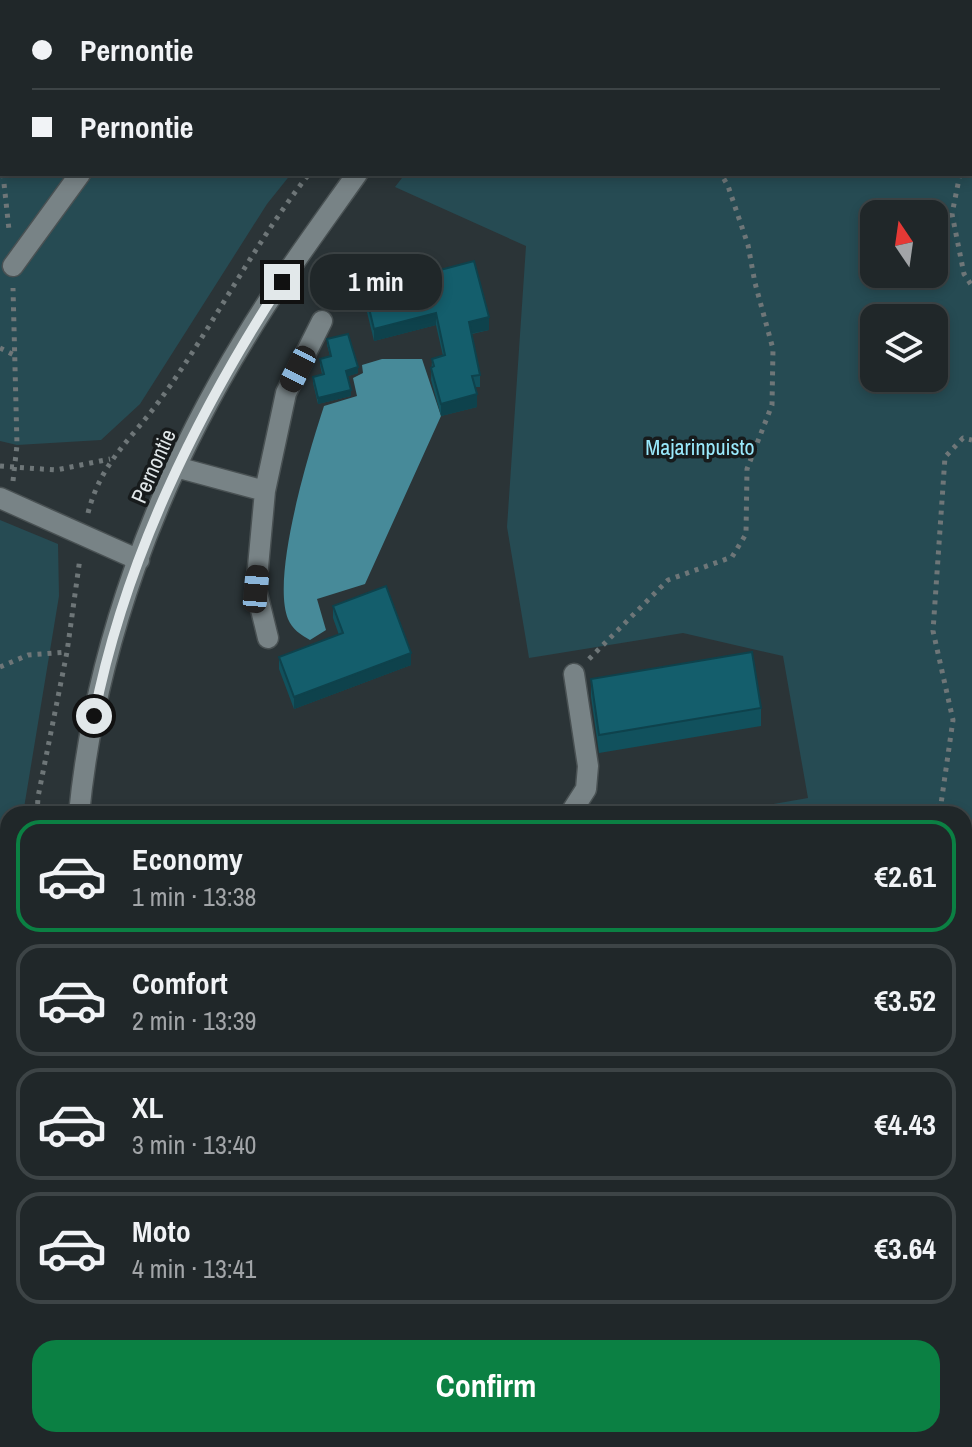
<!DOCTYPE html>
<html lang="en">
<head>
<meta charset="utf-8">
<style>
  body { margin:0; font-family:"Archivo Narrow",sans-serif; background:#2d3335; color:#f1f3f6; height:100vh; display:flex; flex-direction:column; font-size:30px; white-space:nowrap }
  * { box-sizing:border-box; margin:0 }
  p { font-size:26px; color:#a2a5a8 }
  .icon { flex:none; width:44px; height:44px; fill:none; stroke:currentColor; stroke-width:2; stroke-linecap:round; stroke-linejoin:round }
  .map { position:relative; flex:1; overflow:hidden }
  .panel { position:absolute; left:0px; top:806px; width:972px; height:642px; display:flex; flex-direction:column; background:#202729; border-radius:24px 24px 0 0; box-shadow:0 4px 12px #0003,0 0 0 2px #3d4446 }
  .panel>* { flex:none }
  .top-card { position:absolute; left:0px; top:0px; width:972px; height:176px; box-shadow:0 4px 12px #0003,0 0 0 2px #3d4446; display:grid; align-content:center; height:176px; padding:0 32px; background:#202729 }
  .needle { width:52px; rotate:347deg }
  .controls { position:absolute; left:860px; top:200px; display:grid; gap:16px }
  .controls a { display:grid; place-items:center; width:88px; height:88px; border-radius:16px; background:#202729; box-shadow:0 4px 12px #0003,0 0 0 2px #3d4446; font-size:40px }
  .end { position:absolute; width:36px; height:36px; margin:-18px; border:10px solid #e2e8ea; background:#111; box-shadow:0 0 0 4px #111 }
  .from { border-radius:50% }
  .bubble { position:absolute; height:56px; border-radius:24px; background:#202729; box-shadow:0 4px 12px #0003,0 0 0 2px #3d4446; font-size:26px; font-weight:700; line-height:56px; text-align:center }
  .car { position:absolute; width:24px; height:48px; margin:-24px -12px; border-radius:10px; box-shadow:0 0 6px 2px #0007; background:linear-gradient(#222 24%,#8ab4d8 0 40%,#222 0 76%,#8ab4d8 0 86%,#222 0) }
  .top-card b { display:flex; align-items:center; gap:28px; height:76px; font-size:30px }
  .top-card b+b { border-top:2px solid #3d4446 }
  .top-card i { width:20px; height:20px; background:#f1f3f6 }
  ul { padding:14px 0 0; list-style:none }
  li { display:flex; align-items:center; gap:24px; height:112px; margin:0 16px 12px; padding:0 16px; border:4px solid #3d4446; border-radius:24px }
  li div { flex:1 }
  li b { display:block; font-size:30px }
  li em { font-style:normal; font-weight:700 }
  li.active { border-color:#0b8043 }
  li>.icon { width:72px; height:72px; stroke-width:1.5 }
  .cta { display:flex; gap:16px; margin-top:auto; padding:16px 32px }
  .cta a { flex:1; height:92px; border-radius:24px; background:#0b8043; color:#fff; font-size:32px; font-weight:700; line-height:92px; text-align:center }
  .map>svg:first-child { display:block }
  .green { fill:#264b53; fill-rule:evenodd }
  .water { fill:#478a99 }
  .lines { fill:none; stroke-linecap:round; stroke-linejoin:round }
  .minor-casing { stroke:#495153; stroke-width:23 }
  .path { stroke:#6e7678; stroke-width:5; stroke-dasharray:4 6; stroke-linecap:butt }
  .minor { stroke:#788386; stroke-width:20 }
  .wall { fill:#11515d }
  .shaded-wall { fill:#0e424c }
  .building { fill:#145e6c; stroke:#0e424c; stroke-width:2 }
  .route { stroke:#e2e8ea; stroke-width:10 }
  .labels { text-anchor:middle; stroke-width:7; stroke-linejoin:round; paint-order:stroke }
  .park-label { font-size:22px; fill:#9ae9fc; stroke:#171b1c }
  .street-label { font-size:22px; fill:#e2e8ea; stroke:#171b1c }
</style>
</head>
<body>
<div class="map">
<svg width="972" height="1447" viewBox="0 0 972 1447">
  <rect width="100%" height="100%" fill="#2b3437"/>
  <path class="green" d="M 0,0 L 428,0 L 2,2 L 2,174 L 291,174 L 267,204 L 140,404 L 101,440 L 17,445 L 0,441 Z
    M 539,0 L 972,0 L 972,946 L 964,958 L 964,814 L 715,814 L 808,798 L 783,656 L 683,633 L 529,658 L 507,527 L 526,246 L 395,187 L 405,174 L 970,174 L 970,2 L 537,2 ZM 874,214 L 934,214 L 934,274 L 874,274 ZM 934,318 L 934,378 L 874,378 L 874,318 Z
    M 0,520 L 58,544 L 59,596 L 23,814 L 8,814 L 8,1273 L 0,1273 Z"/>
  <path class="water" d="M 382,359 L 422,359 L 441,416 L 365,584 L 317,599 L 326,630 L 310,640 C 301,635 292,629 288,619 C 271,576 309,452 324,406 L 357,396 L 353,378 L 363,373 L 362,365 Z"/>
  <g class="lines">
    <defs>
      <path id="minor" d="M 495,2 L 497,0
        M 13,266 L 80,174
        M 176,467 L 265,491 L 286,393 L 322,321
        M 265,491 L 256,589 L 268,638
        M 0,498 L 139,560
        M 79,814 C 95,648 157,482 244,340 C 278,283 318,229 357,174
        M 570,814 L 586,789 L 588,766 L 574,674
        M 964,1177 L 972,1183
        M 144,1440 L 145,1447"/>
    </defs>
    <use href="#minor" class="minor-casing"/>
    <path class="path" d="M 447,2 L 449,0
      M 758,2 L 759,0
      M 970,136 L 972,129
      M 0,151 L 2,168
      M 3,174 L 9,230
      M 960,174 L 952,214 L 964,274 L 972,286
      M 0,348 L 14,355
      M 0,466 L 56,470 L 110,459
      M 13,481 L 17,445 L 13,288
      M 88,513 C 101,462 130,441 160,400 C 213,327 253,245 309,174
      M 589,659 L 668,580 L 732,557 L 746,534 L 747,469 L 772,405 L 773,349 L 755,283 L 748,245 L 728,186 L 721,174
      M 0,667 L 28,655 L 67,652
      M 37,814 L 38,797 L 67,652 L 80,558
      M 927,814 L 941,804 L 953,720 L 933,631 L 945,457 L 963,438 L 972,440
      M 111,1440 L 112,1447
      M 472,1440 L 473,1447"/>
    <use href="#minor" class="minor"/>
  </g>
  <path class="wall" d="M 425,274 L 489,330 L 472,334 L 480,375 L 480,387 L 475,387 L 477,407 L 441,416 L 431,380 L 432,359 L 443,356 L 436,325 L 374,341 L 367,312 L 367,300 L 425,285 Z
    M 327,339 L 358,373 L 348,376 L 351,396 L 318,404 L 313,383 L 313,377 L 322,374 L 320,365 L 320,359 L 330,356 L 327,345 Z
    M 333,606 L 411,665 L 294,709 L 279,669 L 279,657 L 339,635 L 333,618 Z
    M 591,679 L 761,708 L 761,726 L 599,753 L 591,697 Z
    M 964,1043 L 972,1049 L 972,1126 L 964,1121 L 964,1103 L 968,1097 L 964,1095 Z"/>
  <path class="shaded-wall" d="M 436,313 L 436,325 L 374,341 L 374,329 Z
    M 489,317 L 489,330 L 469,334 L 469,322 Z
    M 358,367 L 358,373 L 346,377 L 346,371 Z
    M 351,390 L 351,396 L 318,404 L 318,398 Z
    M 477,394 L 477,407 L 441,416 L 441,404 Z
    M 411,653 L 411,665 L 294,709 L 294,697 Z
    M 972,1221 L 972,1234 L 964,1246 L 964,1234 Z"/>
  <path class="building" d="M 474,261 L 489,317 L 469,322 L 480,375 L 472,376 L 477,394 L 441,404 L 431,368 L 434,366 L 432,359 L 445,355 L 436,313 L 374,329 L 367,300 L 427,284 L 425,274 Z
    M 348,334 L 358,367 L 346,371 L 351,390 L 318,398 L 313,377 L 324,374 L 320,359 L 331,356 L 327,339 Z
    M 386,586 L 411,653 L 294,697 L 279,657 L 343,633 L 333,606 Z
    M 752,652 L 761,708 L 599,735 L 591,679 Z
    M 964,1043 L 972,1049 L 972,1088 L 964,1082 Z
    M 972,1092 L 972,1114 L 964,1109 L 964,1103 Z
    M 964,1197 L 972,1202 L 972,1221 L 964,1234 Z"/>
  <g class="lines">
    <path class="route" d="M 94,716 C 125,559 196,415 282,282"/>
  </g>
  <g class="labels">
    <g class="park-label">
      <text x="700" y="455">Majarinpuisto</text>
    </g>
    <g class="street-label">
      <text transform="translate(153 466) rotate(-66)" y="8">Pernontie</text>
    </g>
  </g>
</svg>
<div class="controls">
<a><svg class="needle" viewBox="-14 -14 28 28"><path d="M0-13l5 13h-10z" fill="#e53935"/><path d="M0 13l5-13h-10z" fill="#a2a5a8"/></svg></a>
<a><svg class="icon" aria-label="layers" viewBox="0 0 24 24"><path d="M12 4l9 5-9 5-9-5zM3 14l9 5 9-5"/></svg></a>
</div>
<i class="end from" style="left:94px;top:716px"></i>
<i class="end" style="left:282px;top:282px"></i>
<div class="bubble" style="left:310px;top:254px;width:132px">1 min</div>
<i class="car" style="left:298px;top:369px;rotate:207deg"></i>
<i class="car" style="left:256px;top:589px;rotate:5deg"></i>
<div class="top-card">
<b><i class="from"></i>Pernontie</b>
<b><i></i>Pernontie</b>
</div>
<section class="panel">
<ul>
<li class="active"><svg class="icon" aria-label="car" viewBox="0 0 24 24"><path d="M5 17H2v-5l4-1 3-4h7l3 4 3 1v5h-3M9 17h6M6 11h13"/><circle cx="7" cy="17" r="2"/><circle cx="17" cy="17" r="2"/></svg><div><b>Economy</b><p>1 min · 13:38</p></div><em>€2.61</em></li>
<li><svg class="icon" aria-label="car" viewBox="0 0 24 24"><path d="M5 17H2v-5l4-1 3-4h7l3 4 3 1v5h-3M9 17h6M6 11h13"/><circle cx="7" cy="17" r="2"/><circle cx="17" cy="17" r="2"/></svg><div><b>Comfort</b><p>2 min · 13:39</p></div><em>€3.52</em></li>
<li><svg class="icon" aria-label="car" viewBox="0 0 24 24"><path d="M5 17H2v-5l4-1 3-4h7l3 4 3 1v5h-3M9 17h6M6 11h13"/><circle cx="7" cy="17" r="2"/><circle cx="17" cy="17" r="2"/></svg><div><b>XL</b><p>3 min · 13:40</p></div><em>€4.43</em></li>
<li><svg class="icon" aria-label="car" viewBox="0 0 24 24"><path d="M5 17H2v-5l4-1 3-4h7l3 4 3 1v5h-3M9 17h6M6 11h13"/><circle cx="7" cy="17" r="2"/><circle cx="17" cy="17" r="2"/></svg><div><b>Moto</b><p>4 min · 13:41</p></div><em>€3.64</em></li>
</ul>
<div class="cta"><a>Confirm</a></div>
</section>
</div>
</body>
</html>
